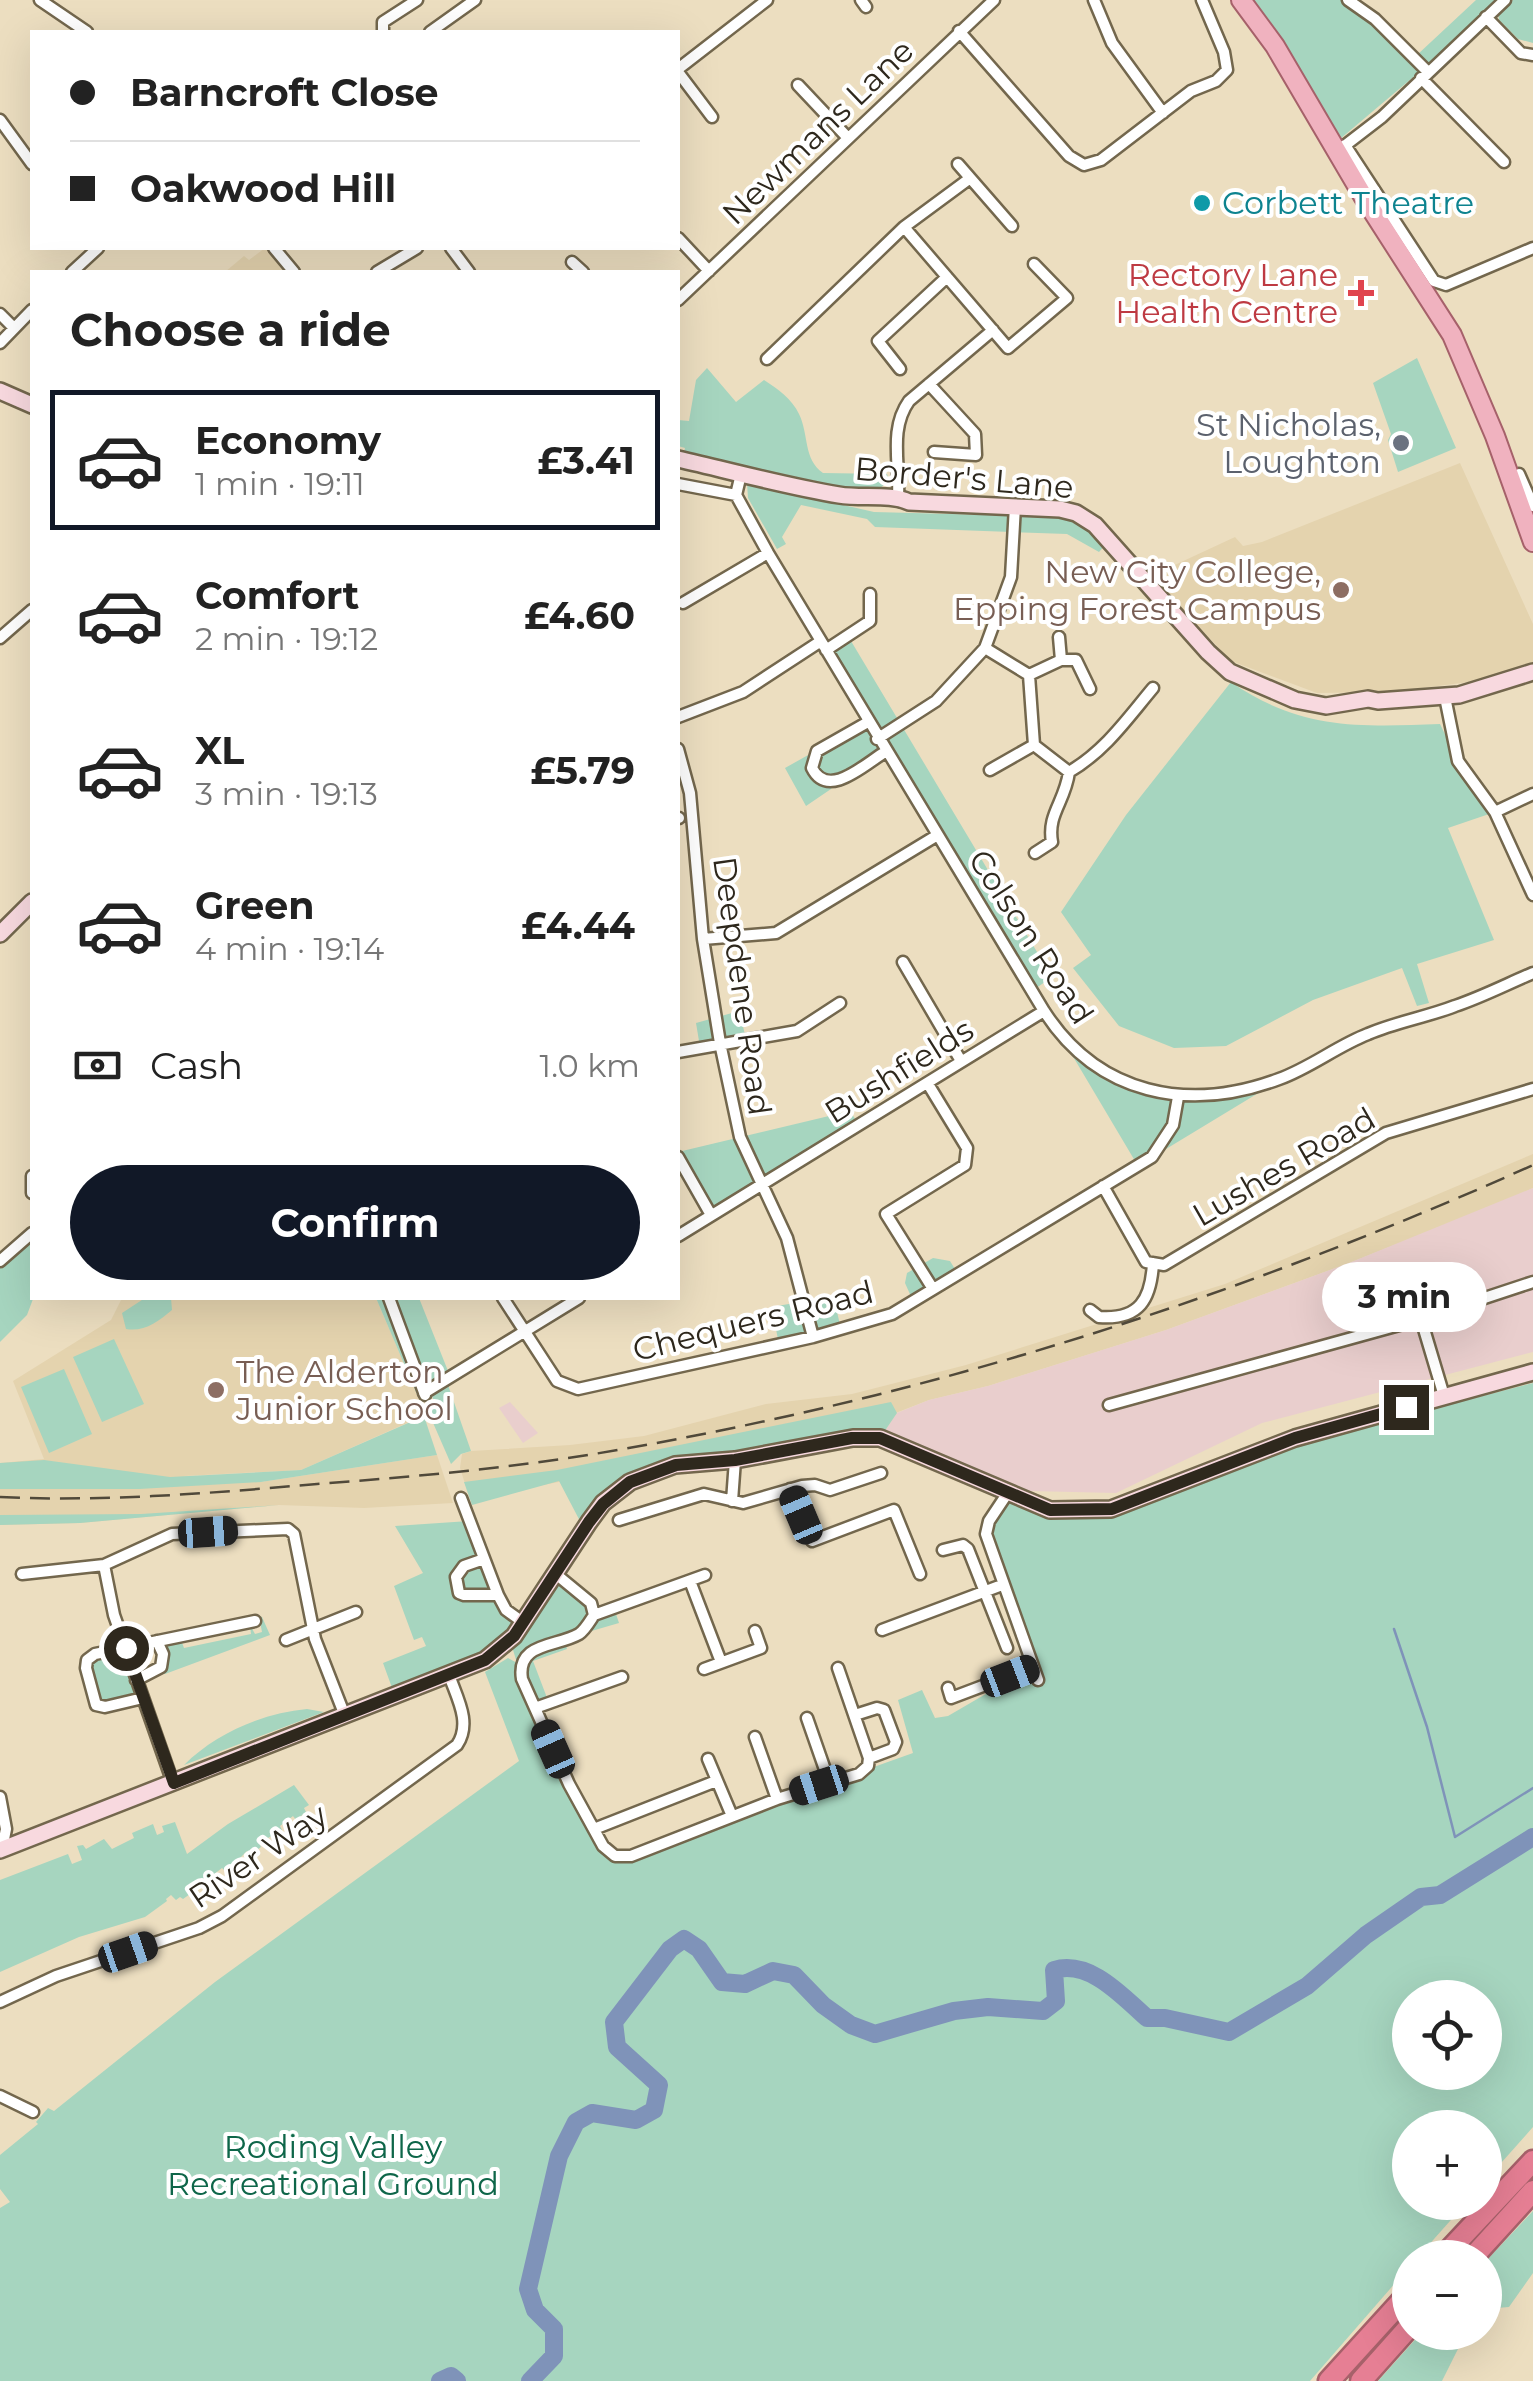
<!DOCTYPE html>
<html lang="en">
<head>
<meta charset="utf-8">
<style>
  body { margin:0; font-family:Montserrat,sans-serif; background:#f2f2f2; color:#222; height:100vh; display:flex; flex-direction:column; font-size:38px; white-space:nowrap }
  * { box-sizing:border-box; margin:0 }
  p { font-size:32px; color:#767676 }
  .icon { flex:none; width:55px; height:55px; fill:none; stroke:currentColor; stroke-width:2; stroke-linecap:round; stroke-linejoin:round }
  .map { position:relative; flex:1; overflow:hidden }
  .side { position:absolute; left:30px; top:270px; width:650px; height:1030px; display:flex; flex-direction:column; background:#fff; border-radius:0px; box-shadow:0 10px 40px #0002 }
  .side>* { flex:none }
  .top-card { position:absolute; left:30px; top:30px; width:650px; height:220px; border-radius:0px; box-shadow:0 10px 40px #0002; display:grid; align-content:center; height:220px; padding:0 40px; background:#fff }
  .controls { position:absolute; left:1392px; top:1980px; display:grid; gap:20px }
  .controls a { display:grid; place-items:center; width:110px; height:110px; border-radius:50%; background:#fff; box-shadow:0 10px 40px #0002; font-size:50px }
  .end { position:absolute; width:45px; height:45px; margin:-22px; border:12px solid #2e281d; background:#fff; box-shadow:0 0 0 5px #fff }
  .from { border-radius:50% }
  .bubble { position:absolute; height:70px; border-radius:35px; background:#fff; box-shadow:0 10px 40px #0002; font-size:32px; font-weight:700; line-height:70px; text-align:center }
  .car { position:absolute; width:30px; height:60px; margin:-30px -15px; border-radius:12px; box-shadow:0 0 8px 2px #0007; background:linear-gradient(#222 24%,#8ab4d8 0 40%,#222 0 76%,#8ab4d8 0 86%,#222 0) }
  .top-card b { display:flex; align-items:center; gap:35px; height:95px; font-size:38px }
  .top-card b+b { border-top:2px solid #e0e0e0 }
  .top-card i { width:25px; height:25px; background:#222 }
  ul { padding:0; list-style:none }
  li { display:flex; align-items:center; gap:30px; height:140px; margin:0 20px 15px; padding:0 20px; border:5px solid transparent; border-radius:0px }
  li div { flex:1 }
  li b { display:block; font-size:38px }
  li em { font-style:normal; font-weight:700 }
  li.on { border-color:#111827 }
  li>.icon { width:90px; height:90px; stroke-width:1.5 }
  h2 { padding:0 40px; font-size:45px; line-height:120px }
  .pay { display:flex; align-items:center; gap:25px; height:110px; padding:0 40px; font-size:38px }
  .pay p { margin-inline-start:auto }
  .cta { display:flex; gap:20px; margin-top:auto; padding:20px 40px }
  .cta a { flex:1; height:115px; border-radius:60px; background:#111827; color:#fff; font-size:40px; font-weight:700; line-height:115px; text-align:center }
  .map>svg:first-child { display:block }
  .built { fill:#e4d3ae }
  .industrial { fill:#e9cecd }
  .green { fill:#a6d5bf; fill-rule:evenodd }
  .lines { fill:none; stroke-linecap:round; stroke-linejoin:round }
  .stream { stroke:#7f93b9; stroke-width:2.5 }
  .river { stroke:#7f93b9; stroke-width:18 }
  .street-casing { stroke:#73674d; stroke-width:15 }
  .secondary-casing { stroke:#73674d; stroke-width:20 }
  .primary-casing { stroke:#a6616a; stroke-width:22 }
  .highway-casing { stroke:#a6616a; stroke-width:25 }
  .street { stroke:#fff; stroke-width:10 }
  .secondary { stroke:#f8d9df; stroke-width:15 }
  .primary { stroke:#f0b2bf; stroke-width:18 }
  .highway { stroke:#e67f94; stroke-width:20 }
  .rail { stroke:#50493a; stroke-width:2.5; stroke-dasharray:20 10; stroke-linecap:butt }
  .route { stroke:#2e281d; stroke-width:12 }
  .culture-dot { fill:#0f9aa8; stroke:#fff; stroke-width:4 }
  .health-dot { fill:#e0444e; stroke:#fff; stroke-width:4 }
  .worship-dot { fill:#6b7280; stroke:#fff; stroke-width:4 }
  .education-dot { fill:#8d6e63; stroke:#fff; stroke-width:4 }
  .labels { text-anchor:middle; stroke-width:8; stroke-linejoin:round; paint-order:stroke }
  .street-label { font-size:32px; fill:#2e281d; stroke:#fff }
  .culture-label { font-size:32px; fill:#0d838f; stroke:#fff; text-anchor:start }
  .health-label { font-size:32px; fill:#be3a42; stroke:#fff; text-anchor:end }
  .worship-label { font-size:32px; fill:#5b616d; stroke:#fff; text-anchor:end }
  .education-label { font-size:32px; fill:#785e54; stroke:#fff; text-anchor:end }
  .park-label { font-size:32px; fill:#0e6649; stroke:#fff }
</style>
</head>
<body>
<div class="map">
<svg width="1533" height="2381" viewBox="0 0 1533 2381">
  <rect width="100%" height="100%" fill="#ecdec0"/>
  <path class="built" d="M 265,248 L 274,248 L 294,272 L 225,272 L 244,256 L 249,260 Z
    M 1460,463 L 1533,624 L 1533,662 L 1500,678 L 1391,692 L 1317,693 L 1231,661 L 1151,576 L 1235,537 L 1243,546 L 1262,542 Z
    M 1533,1154 L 1533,1188 L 1505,1201 L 1349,1263 L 1166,1330 L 988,1386 L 929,1400 L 875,1421 L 470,1499 L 460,1468 L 462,1454 L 471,1451 L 570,1445 L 644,1436 L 766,1404 L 852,1394 L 966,1365 L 1225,1284 Z
    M 122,1298 L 376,1298 L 419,1399 L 416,1419 L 301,1470 L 184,1476 L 261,1482 L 437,1455 L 453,1503 L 364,1508 L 279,1505 L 80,1523 L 0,1525 L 0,1463 L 44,1459 L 13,1381 L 111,1320 Z"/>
  <path class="industrial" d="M 1533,1188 L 1533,1352 L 1262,1423 L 1116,1493 L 1029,1491 L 976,1478 L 880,1438 L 897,1413 L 929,1400 L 988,1386 L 1166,1330 L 1349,1263 Z
    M 510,1402 L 538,1433 L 523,1443 L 499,1408 Z"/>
  <path class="green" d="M 1246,0 L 1348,0 L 1424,68 L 1340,139 L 1329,133 Z
    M 1476,0 L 1497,0 L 1428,67 L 1417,55 Z
    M 1513,0 L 1533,0 L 1533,43 L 1518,39 L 1499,20 L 1498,13 Z
    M 1417,358 L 1456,448 L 1398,472 L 1388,440 L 1391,434 L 1373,383 Z
    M 707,368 L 736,402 L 764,380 C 778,389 792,399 799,414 C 809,434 803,459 823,473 L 887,474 L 889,481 L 879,489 L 862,491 L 684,453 L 685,448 L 678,446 L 678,420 L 689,421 L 696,380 Z
    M 747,483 L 874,512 L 1070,517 L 1106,544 L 1099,552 L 1067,534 L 875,527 L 867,519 L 801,505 L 782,537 L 786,544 L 777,549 L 748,498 Z
    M 848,636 L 1052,977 L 1032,991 L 885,752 L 835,782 L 831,789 L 806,806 L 785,768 L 867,722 L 826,650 Z
    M 1231,682 C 1300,730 1360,727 1440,724 L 1458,761 L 1495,812 L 1448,828 L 1494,940 L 1417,964 L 1429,1003 L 1417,1006 L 1402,968 L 1313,1000 L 1226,1046 L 1174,1048 L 1119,1026 L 1073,968 L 1091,955 L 1061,912 L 1126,815 Z
    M 732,1013 L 741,1018 L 746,1039 L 700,1047 L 696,1023 Z
    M 1062,1038 L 1125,1083 L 1178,1097 L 1283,1078 L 1138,1166 Z
    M 850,1111 L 859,1125 L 711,1215 L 678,1157 L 678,1152 Z
    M 24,1239 L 32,1247 L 32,1298 L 37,1298 L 33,1299 L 27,1315 L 0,1342 L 0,1261 Z
    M 933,1258 L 950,1261 L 958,1274 L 913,1301 L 905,1283 L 907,1273 Z
    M 145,1298 L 171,1298 L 172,1310 C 158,1322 144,1332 126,1329 L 122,1313 Z
    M 376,1298 L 419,1298 L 450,1376 L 419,1399 Z
    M 824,1298 L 835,1303 L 841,1329 L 779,1345 L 773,1313 L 777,1306 Z
    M 114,1339 L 144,1404 L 102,1422 L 73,1357 Z
    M 64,1369 L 92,1434 L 49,1453 L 21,1387 Z
    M 1533,1383 L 1533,2127 L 1485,2181 L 1485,2128 L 1410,2128 L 1410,2202 L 1466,2203 L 1418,2257 L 1410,2258 L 1410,2266 L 1310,2381 L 0,2381 L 0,2208 L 10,2202 L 0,2189 L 0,2155 L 38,2124 L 36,2122 L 48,2108 L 54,2111 L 215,1982 L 519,1761 L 485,1672 L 508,1658 L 517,1663 L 510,1640 L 395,1696 L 383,1663 L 426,1646 L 422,1637 L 414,1640 L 394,1586 L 423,1573 L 395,1526 L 469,1521 L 516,1621 L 557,1575 L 580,1592 L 594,1615 L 614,1608 L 619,1623 L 564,1639 L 567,1649 L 533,1661 L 549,1703 L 535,1708 L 518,1664 L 518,1680 L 597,1844 L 619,1858 L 913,1753 L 898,1700 L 922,1690 L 935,1718 L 948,1716 L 1032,1667 L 986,1534 L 1007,1494 L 1050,1510 L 1111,1509 L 1205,1474 L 1324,1437 ZM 1410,1998 L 1485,1998 L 1485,2072 L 1410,2072 Z
    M 448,1385 L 471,1451 L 461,1454 L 451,1464 L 427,1409 L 435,1405 L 432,1396 Z
    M 891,1402 L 897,1413 L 880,1438 L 647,1473 L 635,1470 L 600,1498 L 581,1523 L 559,1481 L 472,1505 L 464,1482 L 557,1470 Z
    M 424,1416 L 437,1455 L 261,1482 L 139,1489 L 0,1489 L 0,1463 L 44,1460 L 170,1477 L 301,1470 Z
    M 279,1505 L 80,1523 L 0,1525 L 0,1515 L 141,1514 Z
    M 259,1616 L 262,1617 L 270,1635 L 165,1674 L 160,1672 L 167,1662 L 165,1646 L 181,1640 L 184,1648 L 251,1634 L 250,1625 L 255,1634 L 262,1632 Z
    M 117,1654 L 123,1655 L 129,1667 L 127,1671 L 137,1692 L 107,1702 L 97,1696 L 90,1668 L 97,1658 Z
    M 307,1709 L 324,1712 L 184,1765 C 216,1733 263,1713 307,1709 Z
    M 294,1785 L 309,1805 L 304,1808 L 306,1812 L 296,1820 L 293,1816 L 280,1826 L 282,1830 L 259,1843 L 261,1847 L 250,1855 L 247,1851 L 226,1872 L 222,1868 L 213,1875 L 216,1879 L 205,1886 L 195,1885 L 191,1888 L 193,1892 L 183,1899 L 180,1897 L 176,1900 L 171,1895 L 166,1899 L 167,1901 L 145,1917 L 79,1937 L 0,1972 L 0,1880 L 68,1854 L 72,1864 L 82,1860 L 77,1846 L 83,1845 L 86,1849 L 104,1839 L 112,1849 L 134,1838 L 132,1833 L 153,1824 L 157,1835 L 164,1832 L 162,1826 L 175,1822 L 187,1854 L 228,1824 Z
    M 1533,2211 L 1533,2273 L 1509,2307 L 1485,2309 L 1485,2262 Z
    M 1422,2332 L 1466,2333 L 1442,2381 L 1378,2381 Z"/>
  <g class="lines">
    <path class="stream" d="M 1394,1629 L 1427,1727 L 1455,1837 L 1533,1788"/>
    <path class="river" d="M 440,2381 L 451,2376 L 457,2381
      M 530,2381 L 554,2356 L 554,2329 L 535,2310 L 528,2289 L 559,2156 L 576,2122 L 592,2113 L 636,2120 L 654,2110 L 659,2085 L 617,2047 L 614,2022 L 670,1949 L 684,1939 L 699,1949 L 722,1982 L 745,1984 L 773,1971 L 794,1975 L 823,2005 L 851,2025 L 875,2034 L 954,2011 L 988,2007 L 1043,2011 L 1056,2001 L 1054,1970 C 1090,1959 1123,1997 1147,2018 L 1165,2018 L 1229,2032 L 1307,1986 L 1366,1935 L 1421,1897 L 1440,1895 L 1533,1837"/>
    <defs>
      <path id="street" d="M 40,0 L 87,32
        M 861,0 L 866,7
        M 1094,0 L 1112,43 L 1163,113
        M 1348,0 L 1375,19 L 1428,72
        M 1486,17 L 1521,53 L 1533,55
        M 959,31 L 1069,156 L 1084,165 L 1101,160 L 1191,91 L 1216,81 L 1227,70 L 1224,52 L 1202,0
        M 383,32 L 383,22 L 417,0
        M 430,32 L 475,0
        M 678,69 L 767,0
        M 678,72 L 712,117
        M 1421,78 L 1504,162
        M 798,85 L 848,138
        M 0,120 L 32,164
        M 1345,145 L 1434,281 L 1446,285 L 1533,248
        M 1343,147 L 1382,117 L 1505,0
        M 958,164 L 1012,226
        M 904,227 L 1008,348 L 1067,298 L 1034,264
        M 678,238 L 709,271
        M 274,248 L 294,272
        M 451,248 L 469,272
        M 572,262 L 583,272
        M 72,272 L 98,248
        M 377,272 L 417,248
        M 678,300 L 994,0
        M 0,314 L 14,328
        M 0,343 L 32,310
        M 767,359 L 904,227 L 969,179
        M 900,369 L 878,341 L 947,277
        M 929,384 L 975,434 L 976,455 L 934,452
        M 741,474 L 736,495 L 768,553 L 1044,1011 C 1098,1095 1188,1113 1279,1079 C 1310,1068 1337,1046 1368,1034 C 1396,1022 1427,1017 1455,1006 C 1482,997 1507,984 1533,973
        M 1519,474 L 1533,506
        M 678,484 L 736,495
        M 898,496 C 900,463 889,429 909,401 L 993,330
        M 683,603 L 768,553
        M 1059,637 L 1061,660
        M 0,638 L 32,610
        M 985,648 L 1029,675 L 1034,745 L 1069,772 C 1105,751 1127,719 1153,688
        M 826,650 L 870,621 L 870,594
        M 1029,675 L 1061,660 L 1076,660 L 1090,689
        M 1445,697 L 1458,761 L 1495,812 L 1533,895
        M 678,717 L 743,692 L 821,641
        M 868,722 L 817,751 L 812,768 C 828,800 865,764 885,752
        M 877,739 L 936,701 L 985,648 L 1011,577 L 1015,506
        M 678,749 L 690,793 L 703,939 L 720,1043 L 740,1137 L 787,1238 L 813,1337
        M 990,770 L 1034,745
        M 1495,812 L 1533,794
        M 678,818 L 679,818
        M 1035,853 L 1052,842 C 1047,814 1065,802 1069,772
        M 703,939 L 776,933 L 936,836
        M 903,962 L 961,1061
        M 678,1052 L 797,1031 L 840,1003
        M 928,1084 L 967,1148 L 965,1165 L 886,1214 L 933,1289
        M 678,1157 L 711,1215
        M 32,1176 L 32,1193
        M 1103,1186 L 1146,1262 L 1164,1265 L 1386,1133 L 1533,1089
        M 678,1236 L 1044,1011
        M 0,1261 L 32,1233
        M 389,1298 L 425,1395
        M 503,1298 L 557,1381 L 578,1389 L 813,1337 L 892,1314 L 1152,1157 L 1173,1125 L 1178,1097
        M 1090,1310 L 1099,1317 C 1140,1320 1151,1299 1153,1263
        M 1421,1319 L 1444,1396
        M 424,1393 L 579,1298
        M 1109,1405 L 1421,1319 L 1533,1282
        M 790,1489 L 812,1541 L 894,1510 L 920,1574
        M 1007,1494 L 989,1521 L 986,1534 L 1038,1680
        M 461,1498 L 498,1595 L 506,1610 L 524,1623
        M 732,1501 L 735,1460
        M 619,1520 L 704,1494 L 743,1503 L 802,1486 L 815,1485 L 830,1490 L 881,1473
        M 943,1550 L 963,1545 L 968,1549 L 1007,1648
        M 484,1559 L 464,1566 L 456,1577 L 459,1593 L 464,1595 L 498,1595
        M 104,1565 L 172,1534 L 288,1529 L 294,1534 L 315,1639 L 345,1716
        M 22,1574 L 104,1565 L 114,1615 L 173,1783
        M 557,1575 L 591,1603 L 594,1615 C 590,1621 585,1630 579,1634 C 557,1647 516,1642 522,1679 L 569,1784 L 603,1846 L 615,1856 L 631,1856 L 777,1799 L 859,1774 L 868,1766 L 869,1758 L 838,1668
        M 690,1581 L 721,1662
        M 594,1615 L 705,1575
        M 882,1630 L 1002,1585
        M 286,1640 L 356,1612
        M 704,1669 L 761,1648 L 755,1631
        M 136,1680 L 161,1667 L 163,1654 L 157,1641
        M 948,1688 L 951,1698 L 1033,1667
        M 143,1698 L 105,1707 L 96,1705 L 86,1668 L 87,1660 L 95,1654 L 255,1621
        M 535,1708 L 622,1677
        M 855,1715 L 877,1708 L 884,1710 L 896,1742 L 893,1749 L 869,1758
        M 807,1718 L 830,1784
        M 755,1737 L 777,1799
        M 708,1759 L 732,1816
        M 0,1797 L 6,1829 L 2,1849
        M 594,1829 L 716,1781
        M 0,2002 L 56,1976 L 199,1928 L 222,1916 L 457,1745 C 472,1723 457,1698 449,1675
        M 0,2096 L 33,2112"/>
      <path id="secondary" d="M 0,391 L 32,405
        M 678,459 C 731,471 785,486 839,495 C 861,499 890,493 909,502 L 1060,509 L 1076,513 L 1095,525 L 1208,652 L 1230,672 L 1295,700 L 1326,706 L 1368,699 L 1378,701 L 1459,695 L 1533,672
        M 0,934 L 32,902
        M 0,1850 L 485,1660 L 514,1636 L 589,1522 L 603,1503 L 630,1482 L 675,1465 L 735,1460 L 853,1438 L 880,1438 L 1050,1510 L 1111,1509 L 1295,1438 L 1533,1372"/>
      <path id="primary" d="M 1241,0 L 1275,46 L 1366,201 L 1452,335 L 1495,436 L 1533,542"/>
      <path id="highway" d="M 1442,2258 L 1533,2161
        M 1472,2258 L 1533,2191
        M 1329,2381 L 1410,2292
        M 1361,2381 L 1410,2326"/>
    </defs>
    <use href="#street" class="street-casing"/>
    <use href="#secondary" class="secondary-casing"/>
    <use href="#primary" class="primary-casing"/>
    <use href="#highway" class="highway-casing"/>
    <use href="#street" class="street"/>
    <use href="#secondary" class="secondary"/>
    <use href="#primary" class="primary"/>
    <use href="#highway" class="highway"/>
    <path class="rail" d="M 0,1497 C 105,1502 213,1493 317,1484 C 410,1477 502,1469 594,1454 C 918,1400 1233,1300 1533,1165"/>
  </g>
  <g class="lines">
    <path class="route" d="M 126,1648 L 174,1783 L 485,1660 L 514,1636 L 589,1522 L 603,1504 L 630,1482 L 676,1465 L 735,1460 L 852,1438 L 880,1438 L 1050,1510 L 1112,1509 L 1295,1438 L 1406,1407"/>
  </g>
  <circle class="culture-dot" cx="1202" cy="203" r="10"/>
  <path class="health-dot" d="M1356 278h10v10h10v10h-10v10h-10v-10h-10v-10h10z"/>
  <circle class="worship-dot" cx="1401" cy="443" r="10"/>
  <g class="education-dot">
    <circle cx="1341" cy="590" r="10"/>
    <circle cx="216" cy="1390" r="10"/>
  </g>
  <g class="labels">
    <g class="street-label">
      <text transform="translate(818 132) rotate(-44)" y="11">Newmans Lane</text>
      <text transform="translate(964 478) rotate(5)" y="11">Border's Lane</text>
      <text transform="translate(1031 937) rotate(57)" y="11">Colson Road</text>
      <text transform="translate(742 986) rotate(82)" y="11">Deepdene Road</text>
      <text transform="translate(899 1071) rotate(-32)" y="11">Bushfields</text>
      <text transform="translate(1284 1167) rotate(-30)" y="11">Lushes Road</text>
      <text transform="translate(753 1321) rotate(-14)" y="11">Chequers Road</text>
      <text transform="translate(258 1856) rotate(-34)" y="11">River Way</text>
    </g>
    <g class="culture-label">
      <text x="1222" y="214">Corbett Theatre</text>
    </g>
    <g class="health-label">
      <text x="1338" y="286">Rectory Lane<tspan x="1338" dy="37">Health Centre</tspan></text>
    </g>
    <g class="worship-label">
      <text x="1381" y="436">St Nicholas,<tspan x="1381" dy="37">Loughton</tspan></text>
    </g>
    <g class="education-label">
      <text x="1321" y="583">New City College,<tspan x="1321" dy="37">Epping Forest Campus</tspan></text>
      <text x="236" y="1383" text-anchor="start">The Alderton<tspan x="236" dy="37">Junior School</tspan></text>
    </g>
    <g class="park-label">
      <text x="333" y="2158">Roding Valley<tspan x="333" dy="37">Recreational Ground</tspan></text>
    </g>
  </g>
</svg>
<div class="controls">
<a><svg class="icon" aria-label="locate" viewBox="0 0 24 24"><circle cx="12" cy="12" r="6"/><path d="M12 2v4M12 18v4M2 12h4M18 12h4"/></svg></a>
<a>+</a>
<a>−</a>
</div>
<i class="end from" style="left:126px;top:1648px"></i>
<i class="end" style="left:1406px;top:1407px"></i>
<div class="bubble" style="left:1322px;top:1262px;width:165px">3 min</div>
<i class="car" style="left:801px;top:1515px;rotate:337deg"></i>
<i class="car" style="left:208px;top:1532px;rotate:86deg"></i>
<i class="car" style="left:1010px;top:1676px;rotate:69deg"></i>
<i class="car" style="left:553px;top:1749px;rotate:336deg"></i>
<i class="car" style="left:819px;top:1785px;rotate:252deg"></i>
<i class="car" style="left:128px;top:1952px;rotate:71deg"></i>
<div class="top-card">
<b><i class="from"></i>Barncroft Close</b>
<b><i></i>Oakwood Hill</b>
</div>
<section class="side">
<h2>Choose a ride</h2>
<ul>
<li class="on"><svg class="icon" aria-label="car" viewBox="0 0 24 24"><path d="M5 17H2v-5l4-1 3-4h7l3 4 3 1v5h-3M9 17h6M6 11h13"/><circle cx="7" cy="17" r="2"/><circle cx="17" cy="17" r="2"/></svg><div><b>Economy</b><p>1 min · 19:11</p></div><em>£3.41</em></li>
<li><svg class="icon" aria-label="car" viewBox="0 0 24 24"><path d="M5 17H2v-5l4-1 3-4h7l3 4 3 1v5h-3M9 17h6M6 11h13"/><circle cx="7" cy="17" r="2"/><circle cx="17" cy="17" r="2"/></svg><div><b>Comfort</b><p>2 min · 19:12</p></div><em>£4.60</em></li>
<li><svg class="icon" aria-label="car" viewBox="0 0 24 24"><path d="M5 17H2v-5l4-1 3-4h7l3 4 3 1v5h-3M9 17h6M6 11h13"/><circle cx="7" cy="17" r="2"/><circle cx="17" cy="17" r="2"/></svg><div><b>XL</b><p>3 min · 19:13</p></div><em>£5.79</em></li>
<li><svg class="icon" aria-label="car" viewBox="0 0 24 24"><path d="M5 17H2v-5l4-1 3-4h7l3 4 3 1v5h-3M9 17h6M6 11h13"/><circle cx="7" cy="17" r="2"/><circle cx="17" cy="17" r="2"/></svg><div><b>Green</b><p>4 min · 19:14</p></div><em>£4.44</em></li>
</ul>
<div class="pay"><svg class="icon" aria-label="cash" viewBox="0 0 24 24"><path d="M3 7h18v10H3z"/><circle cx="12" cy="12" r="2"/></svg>Cash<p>1.0 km</p></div>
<div class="cta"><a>Confirm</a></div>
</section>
</div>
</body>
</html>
